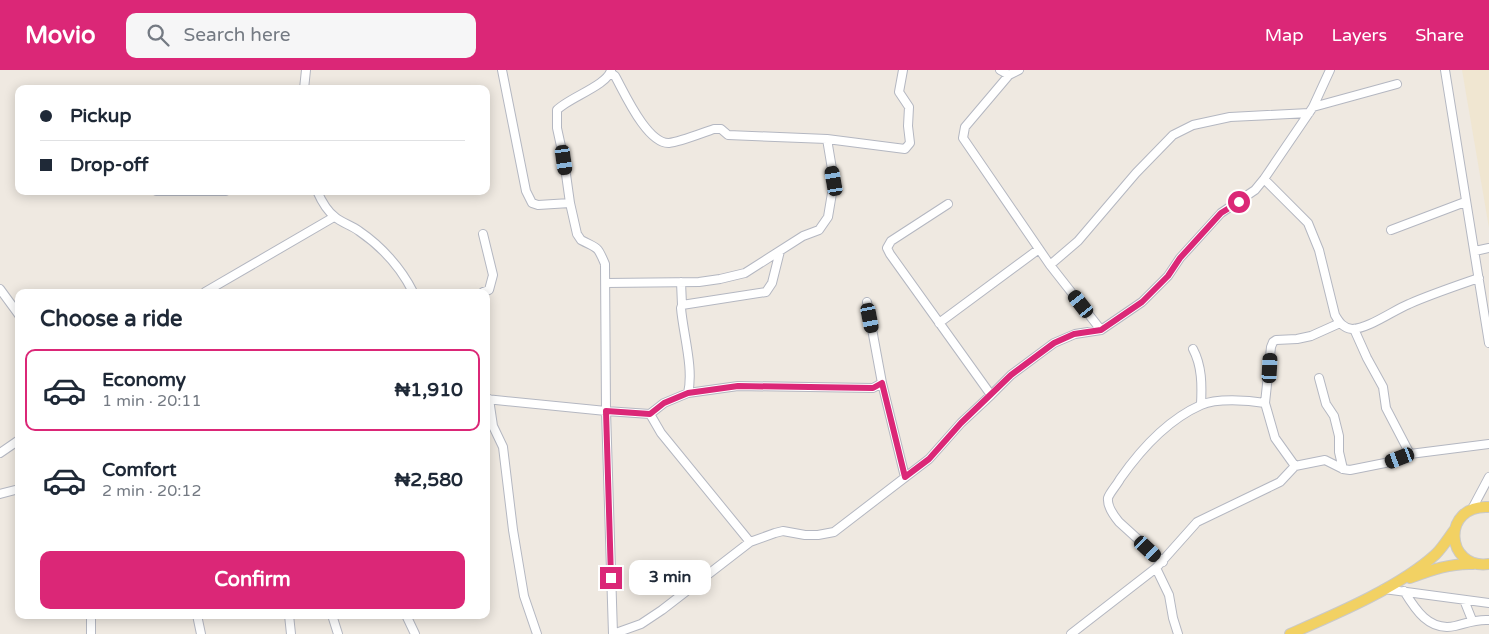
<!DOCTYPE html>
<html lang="en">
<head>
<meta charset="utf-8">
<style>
  body { margin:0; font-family:"Varela Round",sans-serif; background:#f6f6f7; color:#1f2937; height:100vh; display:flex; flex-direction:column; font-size:19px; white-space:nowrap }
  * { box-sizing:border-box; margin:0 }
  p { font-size:16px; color:#747a83 }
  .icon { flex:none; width:28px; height:28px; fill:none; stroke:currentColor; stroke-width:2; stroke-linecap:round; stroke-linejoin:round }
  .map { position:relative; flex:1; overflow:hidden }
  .panel { position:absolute; left:15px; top:219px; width:475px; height:330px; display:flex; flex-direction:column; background:#fff; border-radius:10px; box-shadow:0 2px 12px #0003 }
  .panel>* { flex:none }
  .top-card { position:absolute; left:15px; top:15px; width:475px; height:110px; border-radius:10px; box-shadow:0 2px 12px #0003; display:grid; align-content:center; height:110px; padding:0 25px; background:#fff }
  .end { position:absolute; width:22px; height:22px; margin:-11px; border:6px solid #db2777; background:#fff; box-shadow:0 0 0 2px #fff }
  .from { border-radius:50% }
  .bubble { position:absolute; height:35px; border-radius:10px; background:#fff; box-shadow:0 2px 12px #0003; font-size:16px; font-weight:700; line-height:35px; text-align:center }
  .car { position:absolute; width:15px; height:30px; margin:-15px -8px; border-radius:6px; box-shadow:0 0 4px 1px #0007; background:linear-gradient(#222 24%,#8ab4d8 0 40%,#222 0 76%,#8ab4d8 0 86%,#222 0) }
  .top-card b { display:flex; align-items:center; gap:18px; height:48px; font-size:19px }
  .top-card b+b { border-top:1px solid #e0e1e3 }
  .top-card i { width:12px; height:12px; background:#1f2937 }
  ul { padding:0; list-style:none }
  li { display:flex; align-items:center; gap:15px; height:82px; margin:0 10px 8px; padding:0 15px; border:2px solid transparent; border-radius:10px }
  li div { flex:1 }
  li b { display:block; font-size:19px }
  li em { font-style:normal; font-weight:700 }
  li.on { border-color:#db2777 }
  li>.icon { width:45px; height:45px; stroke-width:1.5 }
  h2 { padding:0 25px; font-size:22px; line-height:60px }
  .primary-button { display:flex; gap:10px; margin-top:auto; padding:10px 25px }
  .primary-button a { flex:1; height:58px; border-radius:10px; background:#db2777; color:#fff; font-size:20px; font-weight:700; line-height:58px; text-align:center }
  header { display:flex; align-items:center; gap:30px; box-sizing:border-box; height:70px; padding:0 25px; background:#db2777; color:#fff }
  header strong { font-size:24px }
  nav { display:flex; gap:28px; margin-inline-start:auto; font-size:18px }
  .search { width:350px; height:45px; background:#f6f6f7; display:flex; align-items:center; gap:12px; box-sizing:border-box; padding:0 18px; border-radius:10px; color:#747a83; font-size:19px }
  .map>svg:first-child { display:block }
  .education { fill:#f0e6d1 }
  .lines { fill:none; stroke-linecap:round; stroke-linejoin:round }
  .minor-casing { stroke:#b4b7c1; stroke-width:10 }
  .major-casing { stroke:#c9c9c9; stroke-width:12 }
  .minor { stroke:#fff; stroke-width:8 }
  .major { stroke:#f2d163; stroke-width:10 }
  .route { stroke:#db2777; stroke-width:6 }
</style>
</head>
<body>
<header>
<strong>Movio</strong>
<div class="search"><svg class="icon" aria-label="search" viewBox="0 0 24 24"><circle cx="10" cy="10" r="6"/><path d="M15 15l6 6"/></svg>Search here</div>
<nav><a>Map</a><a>Layers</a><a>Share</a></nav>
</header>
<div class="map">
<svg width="1489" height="564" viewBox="0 0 1489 564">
  <rect width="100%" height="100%" fill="#efe9e1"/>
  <path class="education" d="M 1462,0 L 1489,0 L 1489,158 Z"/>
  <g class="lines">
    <defs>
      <path id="minor" d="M 502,0 L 526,121 L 532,133 L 538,135 L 570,133 L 577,164 L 581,170 C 598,179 597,175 605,194 L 606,341 L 613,564
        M 1000,0 L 1009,5
        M 1019,0 L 1009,5 L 965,57 L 963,68 L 1050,195 L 1101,260
        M 1445,0 L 1489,273
        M 611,3 L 615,6 C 624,22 647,74 669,73 C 680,72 702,63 714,59 L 721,59 L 728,65 L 827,69 L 905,79 L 910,73 L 908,56 L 909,37 L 899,22 L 903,0
        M 304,19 L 306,0
        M 1313,37 L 1397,14
        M 1264,109 L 1308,153 L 1319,180 L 1335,245 C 1339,252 1343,258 1352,259 C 1368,259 1394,240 1409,234 C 1432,224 1456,216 1479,208
        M 156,121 L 226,121
        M 317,121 C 321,130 327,141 335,147 C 342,153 351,155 359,161 C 381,176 401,198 413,222
        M 570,133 L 564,90 L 557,58 L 557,40 C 568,28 608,15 611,0
        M 948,134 L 891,171 L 887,178 L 890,184 L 991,325
        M 1391,160 L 1465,132
        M 483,164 L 493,205 L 489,220 L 483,222
        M 1475,181 L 1489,178
        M 1050,195 L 1078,171 L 1136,103 L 1173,65 L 1193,55 L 1230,47 L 1309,43
        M 681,212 L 682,235
        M 606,213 L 699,212 L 720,209 L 745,203 L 803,166 L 819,160 L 828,147 L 834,111 L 827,69
        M 0,219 L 19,245
        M 205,222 L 334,147
        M 939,253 L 1039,179
        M 1354,259 L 1367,288 L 1383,317 L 1386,338 L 1410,384
        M 1193,279 C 1202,296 1202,315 1201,334
        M 1319,308 L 1326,334 L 1334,346 L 1339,366 L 1339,382 L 1343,399
        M 882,313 L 905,407
        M 688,323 C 694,299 683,263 681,238 L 682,235 L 766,222 L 772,213 L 780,181
        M 486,329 L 606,341 L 650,344 L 661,363 L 750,472
        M 489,329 L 493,356 L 503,377 L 513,460 L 524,526 L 537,564
        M 650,344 L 664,333 L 688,323 L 738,316 L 873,318 L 882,313 L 867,232
        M 0,383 L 19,370
        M 1295,396 L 1275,368 L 1265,333 L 1271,277 L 1273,272 L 1276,270 L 1297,269 L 1311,266 L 1340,253
        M 0,424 L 19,419
        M 1472,439 L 1489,407
        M 1163,492 L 1119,452 C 1114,446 1107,437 1108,428 C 1110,422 1117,415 1120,409 C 1141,379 1167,350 1201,335 C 1216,328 1248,330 1265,333
        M 1156,498 L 1169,525 L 1173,548 L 1178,564
        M 1384,519 L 1489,533
        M 1404,521 C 1415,539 1429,562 1455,556 C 1467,553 1476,549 1489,550
        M 1464,530 L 1472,550
        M 91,545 L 91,564
        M 197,545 L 201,564
        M 289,545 L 291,564
        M 332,545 L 338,564
        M 406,545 L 415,564
        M 613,564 L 641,554 L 662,540 L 750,472 L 775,463 L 783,461 L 805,465 L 818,465 L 834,462 L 929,389 L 961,353 L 991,325 L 1011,305 L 1054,273 L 1075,264 L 1101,260 L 1142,232 L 1168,206 L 1180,188 L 1221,143 L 1255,120 L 1264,109 L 1313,37 L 1330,0
        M 1071,564 L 1156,498 L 1197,452 L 1280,412 L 1295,396 L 1325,390 L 1343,399 L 1350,400 L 1390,392 L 1410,384 L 1489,374"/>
      <path id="major" d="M 1489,437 C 1441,434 1445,500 1489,494
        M 1410,508 C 1431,500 1451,493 1473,494
        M 1290,564 C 1336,544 1400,517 1436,484 C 1443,477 1449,467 1455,459"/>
    </defs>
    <use href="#minor" class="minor-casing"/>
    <use href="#major" class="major-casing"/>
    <use href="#minor" class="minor"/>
    <use href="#major" class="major"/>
  </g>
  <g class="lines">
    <path class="route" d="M 611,508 L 606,341 L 650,344 L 664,333 L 688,323 L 738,316 L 873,318 L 882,313 L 905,407 L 929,389 L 961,353 L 1011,305 L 1054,273 L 1074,264 L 1101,260 L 1142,232 L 1168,206 L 1180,188 L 1221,143 L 1239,132"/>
  </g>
</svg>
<i class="end from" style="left:1239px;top:132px"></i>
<i class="end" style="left:611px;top:508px"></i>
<div class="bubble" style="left:629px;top:490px;width:82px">3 min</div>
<i class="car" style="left:564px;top:90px;rotate:172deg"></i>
<i class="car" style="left:834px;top:111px;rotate:350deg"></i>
<i class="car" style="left:1081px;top:234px;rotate:322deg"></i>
<i class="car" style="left:870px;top:248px;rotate:169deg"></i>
<i class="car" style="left:1270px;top:298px;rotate:3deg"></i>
<i class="car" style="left:1400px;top:388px;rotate:249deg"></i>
<i class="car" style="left:1148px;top:479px;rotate:133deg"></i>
<div class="top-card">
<b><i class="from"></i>Pickup</b>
<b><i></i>Drop-off</b>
</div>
<section class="panel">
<h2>Choose a ride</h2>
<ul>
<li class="on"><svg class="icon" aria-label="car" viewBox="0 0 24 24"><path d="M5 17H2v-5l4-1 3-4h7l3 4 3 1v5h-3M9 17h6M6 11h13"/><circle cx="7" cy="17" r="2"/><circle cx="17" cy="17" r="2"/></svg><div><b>Economy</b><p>1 min · 20:11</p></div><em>₦1,910</em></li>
<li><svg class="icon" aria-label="car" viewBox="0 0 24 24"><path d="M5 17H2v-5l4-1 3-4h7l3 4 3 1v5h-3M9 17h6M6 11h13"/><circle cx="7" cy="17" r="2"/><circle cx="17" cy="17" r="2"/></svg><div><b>Comfort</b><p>2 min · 20:12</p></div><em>₦2,580</em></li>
</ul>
<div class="primary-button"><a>Confirm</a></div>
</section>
</div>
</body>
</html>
